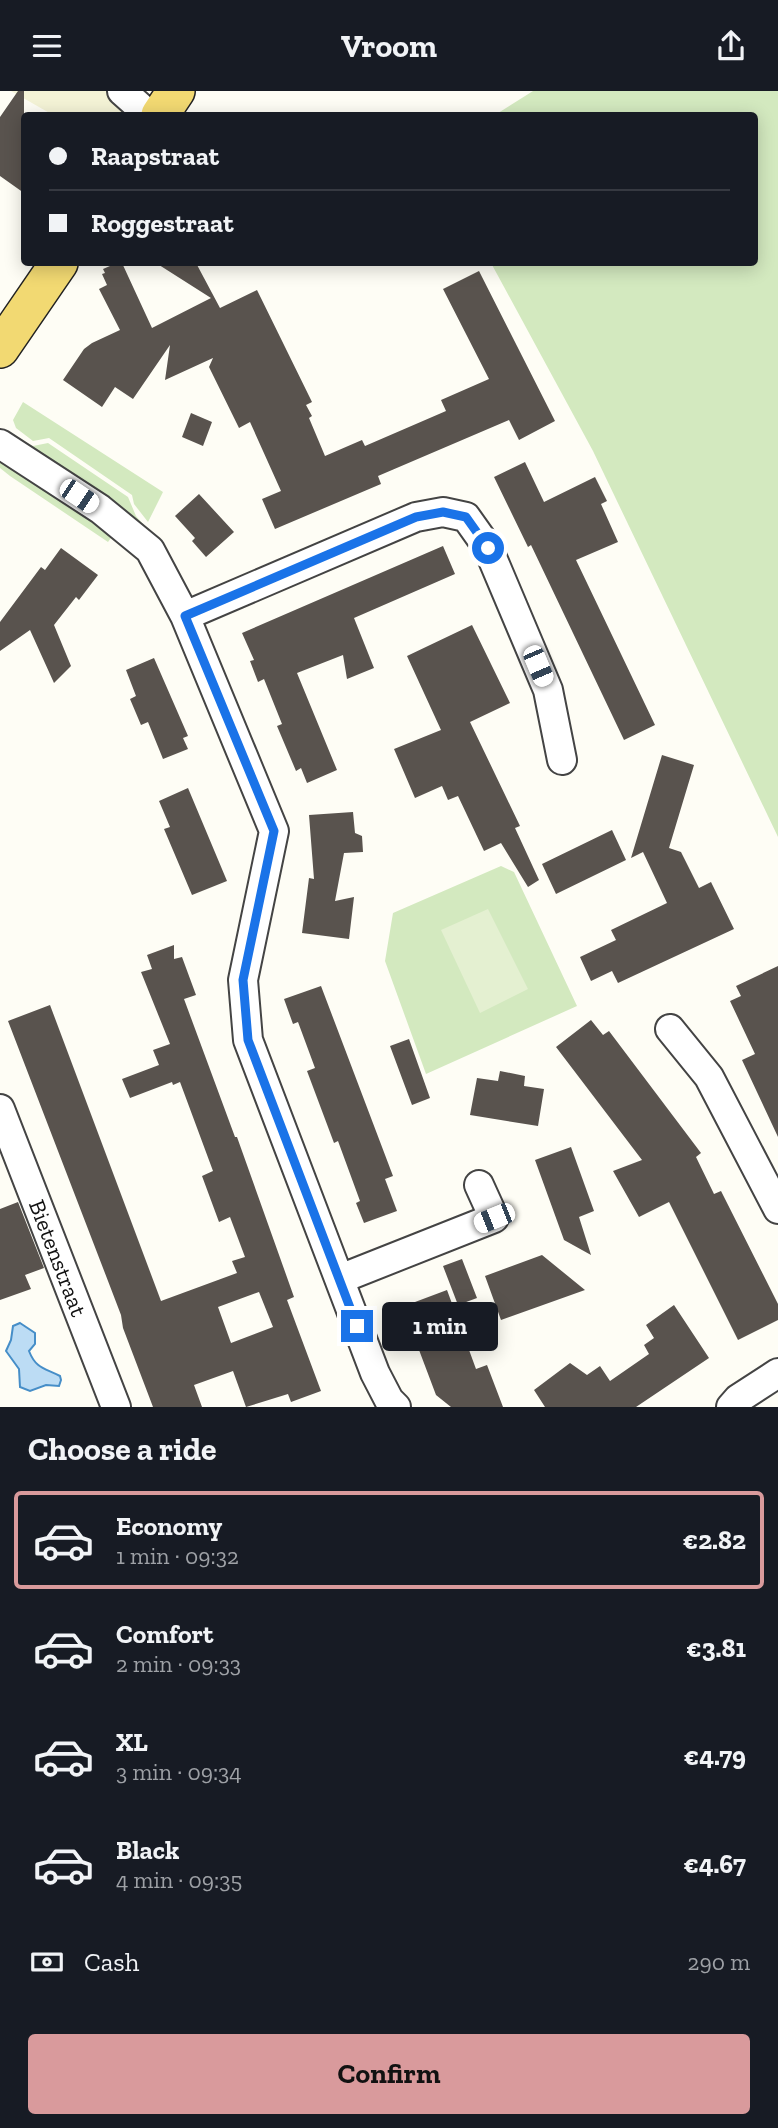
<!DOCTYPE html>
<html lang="en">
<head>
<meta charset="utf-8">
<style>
  body { margin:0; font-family:"Zilla Slab",serif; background:#20242c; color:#f1f3f6; height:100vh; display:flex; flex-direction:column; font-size:26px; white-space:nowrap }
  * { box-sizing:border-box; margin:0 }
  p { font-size:23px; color:#9ea1a6 }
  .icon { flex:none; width:38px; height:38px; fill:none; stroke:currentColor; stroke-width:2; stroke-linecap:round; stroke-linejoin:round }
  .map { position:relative; height:1316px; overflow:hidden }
  .side { display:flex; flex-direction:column; background:#171b24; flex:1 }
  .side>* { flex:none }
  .hud { position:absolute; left:21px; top:21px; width:737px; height:154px; border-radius:7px; box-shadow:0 4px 18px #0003; display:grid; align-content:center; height:154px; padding:0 28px; background:#171b24 }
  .end { position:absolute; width:32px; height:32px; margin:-16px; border:9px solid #1a73e8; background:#fff; box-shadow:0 0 0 4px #fff }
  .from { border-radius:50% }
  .bubble { position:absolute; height:49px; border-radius:7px; background:#171b24; box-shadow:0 4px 18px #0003; font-size:23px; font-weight:700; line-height:49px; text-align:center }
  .car { position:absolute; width:21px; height:42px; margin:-21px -10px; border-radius:9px; box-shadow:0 0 5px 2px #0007; background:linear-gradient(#fff 24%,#345 0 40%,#fff 0 76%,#345 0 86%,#fff 0) }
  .hud b { display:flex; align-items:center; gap:24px; height:66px; font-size:26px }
  .hud b+b { border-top:2px solid #363941 }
  .hud i { width:18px; height:18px; background:#f1f3f6 }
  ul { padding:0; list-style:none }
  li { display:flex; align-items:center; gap:21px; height:98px; margin:0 14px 10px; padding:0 14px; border:4px solid transparent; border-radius:7px }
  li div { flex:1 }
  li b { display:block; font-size:26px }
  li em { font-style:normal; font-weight:700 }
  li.selected { border-color:#d99a9c }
  li>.icon { width:63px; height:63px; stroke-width:1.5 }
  h2 { padding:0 28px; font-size:32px; line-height:84px }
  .pay { display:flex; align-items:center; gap:18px; height:77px; padding:0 28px; font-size:26px }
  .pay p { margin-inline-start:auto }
  .primary-button { display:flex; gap:14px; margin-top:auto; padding:14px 28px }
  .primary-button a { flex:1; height:80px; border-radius:7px; background:#d99a9c; color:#111; font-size:28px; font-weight:700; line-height:80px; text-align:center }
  header { display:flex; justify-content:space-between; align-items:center; height:91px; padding:0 28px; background:#171b24; font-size:32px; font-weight:700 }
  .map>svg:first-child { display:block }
  .farmland { fill:#f4f3d6 }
  .green { fill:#d3e9bf }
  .pitch { fill:#e4f0d1 }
  .water { fill:#bcdcf4; stroke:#468ec8; stroke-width:2 }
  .building { fill:#59534e; fill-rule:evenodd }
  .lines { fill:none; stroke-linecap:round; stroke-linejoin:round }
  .minor-casing { stroke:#444; stroke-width:32 }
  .major-casing { stroke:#222; stroke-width:40 }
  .minor { stroke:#fff; stroke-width:28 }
  .major { stroke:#f2d972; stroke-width:37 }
  .route { stroke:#1a73e8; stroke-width:9 }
  .labels { text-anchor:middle; stroke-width:7; stroke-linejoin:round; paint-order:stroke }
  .street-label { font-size:23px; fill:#111; stroke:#fff }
</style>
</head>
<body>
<header><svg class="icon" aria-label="menu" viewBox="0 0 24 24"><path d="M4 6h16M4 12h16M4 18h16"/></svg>Vroom<svg class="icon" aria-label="share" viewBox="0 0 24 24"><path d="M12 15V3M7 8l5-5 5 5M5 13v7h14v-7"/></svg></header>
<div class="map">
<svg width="778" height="1316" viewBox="0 0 778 1316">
  <rect width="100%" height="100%" fill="#fefdf5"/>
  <path class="farmland" d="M 11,0 L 141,0 L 124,24 L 53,24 Z"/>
  <path class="green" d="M 533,0 L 778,0 L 778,746 L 593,360 L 491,172 L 754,172 L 754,24 L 495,24 Z
    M 23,311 L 163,401 L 148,431 L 134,413 L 132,404 L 49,347 L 33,350 L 16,337 L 13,329 Z
    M 27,352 L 33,355 L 48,352 L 128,406 L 136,425 L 171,466 L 167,469 L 25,355 Z
    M 0,368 L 10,374 L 113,444 L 108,451 L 10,385 L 0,377 Z
    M 501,775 L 514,781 L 577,915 L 426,983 L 385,870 L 393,822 Z"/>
  <path class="pitch" d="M 488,818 L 528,898 L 480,922 L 441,839 Z"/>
  <path class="water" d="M 20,1232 L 35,1242 L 35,1253 L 29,1260 C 36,1278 45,1277 60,1285 L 61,1289 L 59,1295 L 46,1294 L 30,1300 L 20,1296 L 19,1278 L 6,1260 L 11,1249 L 13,1235 Z"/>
  <path class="building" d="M 18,0 L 24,0 L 24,102 L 0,85 L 0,26 Z
    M 117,172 L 122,172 L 152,237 L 211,207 L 156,172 L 196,172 L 220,217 L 257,199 L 312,311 L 306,314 L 312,325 L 309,327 L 325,365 L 362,349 L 365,355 L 446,320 L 441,309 L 489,288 L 443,198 L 479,180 L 555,330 L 519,349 L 509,329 L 378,385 L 381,393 L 275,438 L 262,408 L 281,400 L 250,331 L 239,337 L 209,276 L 213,267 L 165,289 L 170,254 L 133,308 L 115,296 L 102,316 L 63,289 L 84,258 L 92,252 L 120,239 L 99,198 L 107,194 L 102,183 L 105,182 L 103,178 Z
    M 191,322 L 212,331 L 203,355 L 182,346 Z
    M 525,371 L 544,411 L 595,386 L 607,410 L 601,413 L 618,451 L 576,469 L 655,634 L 624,649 L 531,454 L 528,456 L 494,386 Z
    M 199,403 L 234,441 L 206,466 L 192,450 L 195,447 L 175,425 Z
    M 443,455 L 455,483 L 354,527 L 374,577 L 347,588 L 343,564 L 297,582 L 337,679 L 307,692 L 301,677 L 296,680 L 277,635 L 282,633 L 264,588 L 258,591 L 250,570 L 254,569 L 242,542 Z
    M 61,457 L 98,484 L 79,509 L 76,506 L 54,534 L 71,575 L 54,592 L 30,539 L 0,560 L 0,531 L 41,476 L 45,479 Z
    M 472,534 L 510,612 L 470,631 L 520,735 L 515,737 L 539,789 L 528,796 L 501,752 L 484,760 L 458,705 L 448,709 L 442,695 L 415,707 L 394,658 L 441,639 L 407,565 Z
    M 154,567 L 188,645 L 183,647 L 188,658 L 163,668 L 148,631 L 141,634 L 130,608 L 136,605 L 126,579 Z
    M 662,664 L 694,674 L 669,757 L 681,761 L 699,797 L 711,791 L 734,838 L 618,892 L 612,880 L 591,890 L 580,866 L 616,849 L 611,839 L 667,812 L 643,761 L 631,767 Z
    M 188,697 L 227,790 L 192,804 L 164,738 L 170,736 L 159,710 Z
    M 353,721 L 355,742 L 362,745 L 363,761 L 344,762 L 335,810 L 354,806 L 349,848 L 302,842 L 309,787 L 314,788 L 309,724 Z
    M 612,739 L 626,769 L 556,803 L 542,773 Z
    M 174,854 L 174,868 L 182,866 L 196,904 L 184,908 L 235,1046 L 237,1046 L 294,1206 L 287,1209 L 321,1300 L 291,1311 L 288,1303 L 246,1316 L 233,1280 L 194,1294 L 202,1316 L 153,1316 L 123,1237 L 121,1224 L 108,1190 L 8,930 L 50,914 L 161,1210 L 237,1182 L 232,1170 L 245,1166 L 230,1126 L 219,1131 L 202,1085 L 213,1080 L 180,991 L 173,994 L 172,991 L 130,1007 L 122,988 L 159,974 L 153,959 L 170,953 L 141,881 L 152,878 L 147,864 ZM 259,1201 L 273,1236 L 231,1252 L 218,1216 Z
    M 778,875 L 778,1046 L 742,969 L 755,963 L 730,910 L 741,905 L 736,895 Z
    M 321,895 L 393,1085 L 385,1088 L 397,1120 L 364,1132 L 356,1112 L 360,1110 L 338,1050 L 334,1052 L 307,980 L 315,977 L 298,931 L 293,933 L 284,908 Z
    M 591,929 L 603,944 L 609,940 L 701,1062 L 696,1066 L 714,1103 L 721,1100 L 778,1213 L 778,1229 L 738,1249 L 669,1111 L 639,1126 L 613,1080 L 642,1069 L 556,956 Z
    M 409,948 L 430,1007 L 412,1014 L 390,955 Z
    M 500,980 L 525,985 L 524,995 L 544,998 L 538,1035 L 470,1024 L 477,987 L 498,990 Z
    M 571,1056 L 594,1120 L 579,1126 L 591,1164 L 564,1149 L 535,1069 Z
    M 18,1111 L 44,1177 L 25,1184 L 31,1198 L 0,1209 L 0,1118 Z
    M 542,1164 L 585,1199 L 501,1229 L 485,1185 Z
    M 462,1168 L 477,1207 L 458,1214 L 443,1175 Z
    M 447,1199 L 476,1278 L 487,1274 L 503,1316 L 451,1316 L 436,1304 L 413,1243 L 417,1242 L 407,1214 Z
    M 674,1214 L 709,1267 L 636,1316 L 545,1316 L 534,1299 L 570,1272 L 587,1284 L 600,1275 L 610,1290 L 649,1263 L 644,1254 L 654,1247 L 646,1234 Z"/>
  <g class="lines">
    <defs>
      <path id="minor" d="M 122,0 L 149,24
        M 0,353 L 100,418 L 150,459 L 185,525 L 274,740 L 243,889 L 248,949 L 375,1282 L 389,1309 L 396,1316
        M 185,525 L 416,426 L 443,421 L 466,426 L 488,457 L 548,599 L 562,669
        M 670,938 L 709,986 L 778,1118
        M 0,1018 L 116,1316
        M 340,1188 L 494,1127 L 479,1094
        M 731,1316 L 738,1308 L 778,1282"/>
      <path id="major" d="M 160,24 L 176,0
        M 0,258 L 59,172"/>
    </defs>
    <use href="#minor" class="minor-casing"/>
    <use href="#major" class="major-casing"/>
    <use href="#minor" class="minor"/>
    <use href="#major" class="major"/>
  </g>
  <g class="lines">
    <path class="route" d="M 357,1235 L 248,949 L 243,889 L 274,740 L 185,525 L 416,426 L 443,421 L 466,426 L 488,457"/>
  </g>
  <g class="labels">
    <g class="street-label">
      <text transform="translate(58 1167) rotate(69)" y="8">Bietenstraat</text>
    </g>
  </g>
</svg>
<i class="end from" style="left:488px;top:457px"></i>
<i class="end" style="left:357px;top:1235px"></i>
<div class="bubble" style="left:382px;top:1211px;width:116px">1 min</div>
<i class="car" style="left:79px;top:405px;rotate:124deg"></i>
<i class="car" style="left:538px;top:575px;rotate:157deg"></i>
<i class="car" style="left:494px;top:1127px;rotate:248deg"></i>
<div class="hud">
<b><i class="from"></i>Raapstraat</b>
<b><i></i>Roggestraat</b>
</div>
</div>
<section class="side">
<h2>Choose a ride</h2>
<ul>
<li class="selected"><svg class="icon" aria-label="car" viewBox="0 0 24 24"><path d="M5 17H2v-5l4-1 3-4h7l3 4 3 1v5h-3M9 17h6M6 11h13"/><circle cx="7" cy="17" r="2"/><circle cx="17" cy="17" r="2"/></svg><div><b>Economy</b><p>1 min · 09:32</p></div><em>€2.82</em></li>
<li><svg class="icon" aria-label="car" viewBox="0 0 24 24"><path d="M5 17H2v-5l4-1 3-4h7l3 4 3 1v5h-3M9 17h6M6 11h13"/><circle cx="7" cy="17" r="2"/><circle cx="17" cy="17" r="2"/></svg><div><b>Comfort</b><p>2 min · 09:33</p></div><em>€3.81</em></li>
<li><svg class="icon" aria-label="car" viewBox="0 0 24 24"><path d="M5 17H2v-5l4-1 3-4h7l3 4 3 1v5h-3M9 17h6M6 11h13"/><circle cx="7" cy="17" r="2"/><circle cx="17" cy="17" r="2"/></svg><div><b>XL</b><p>3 min · 09:34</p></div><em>€4.79</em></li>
<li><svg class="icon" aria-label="car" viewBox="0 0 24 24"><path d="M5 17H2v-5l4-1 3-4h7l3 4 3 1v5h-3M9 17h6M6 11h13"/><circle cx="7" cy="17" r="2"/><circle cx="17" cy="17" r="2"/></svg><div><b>Black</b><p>4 min · 09:35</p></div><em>€4.67</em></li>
</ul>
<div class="pay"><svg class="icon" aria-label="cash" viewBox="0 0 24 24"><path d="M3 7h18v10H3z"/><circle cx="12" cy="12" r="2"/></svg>Cash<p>290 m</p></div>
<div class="primary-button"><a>Confirm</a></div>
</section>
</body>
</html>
